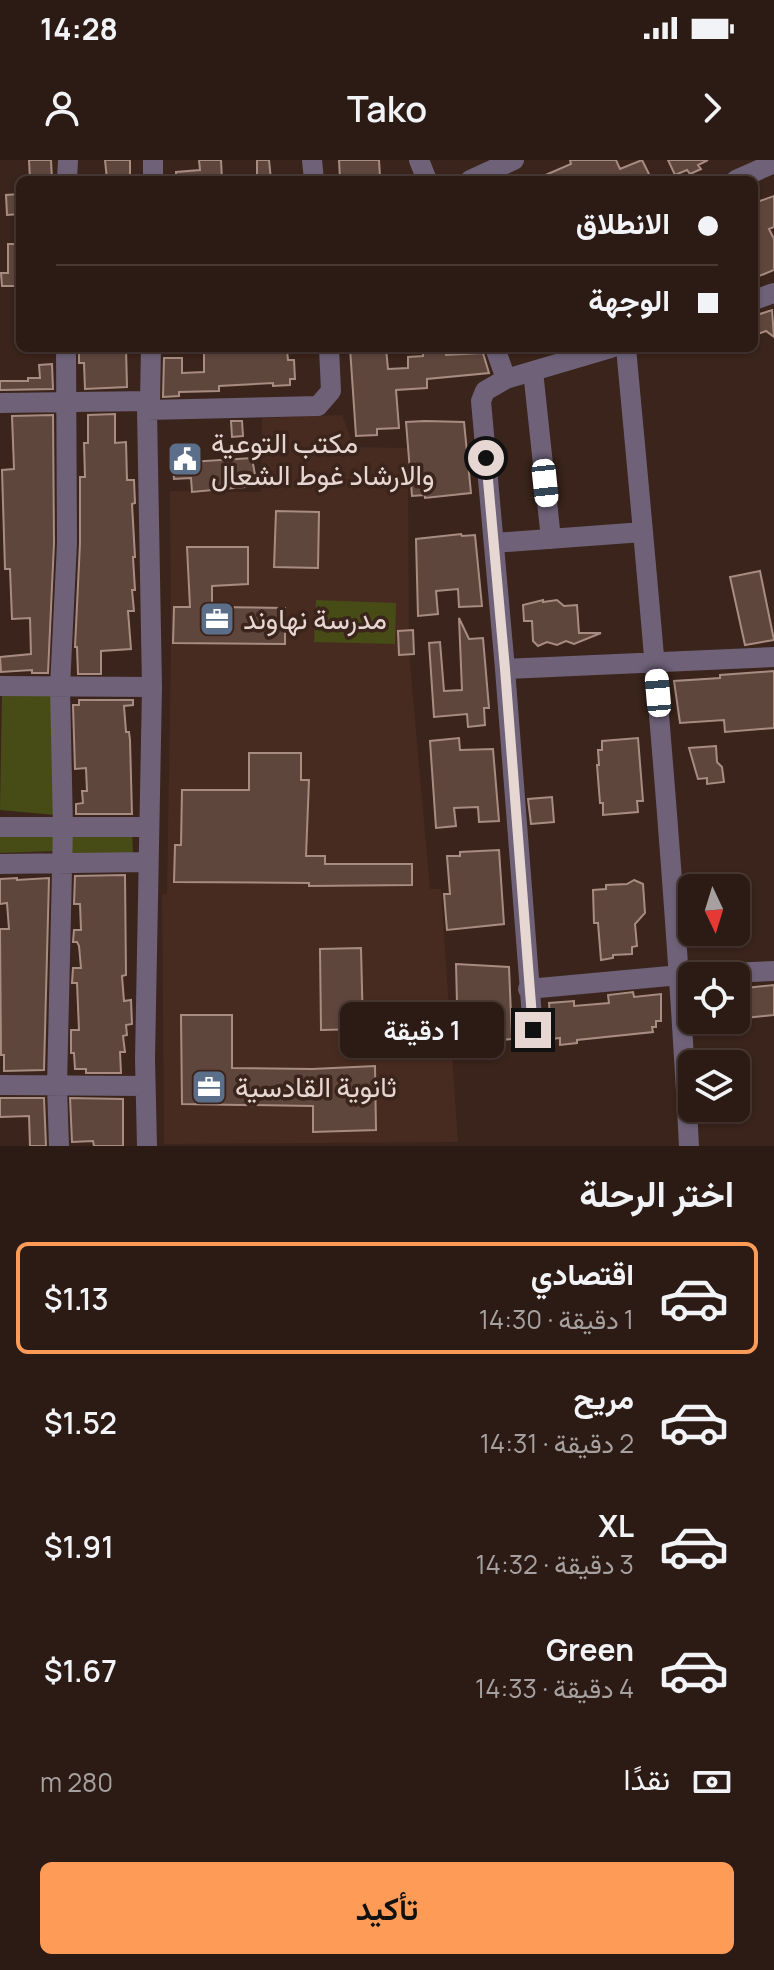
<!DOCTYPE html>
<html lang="ar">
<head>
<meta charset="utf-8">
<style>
  body { margin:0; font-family:Manrope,Vazirmatn,sans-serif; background:#34241d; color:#f1f3f6; direction:rtl; height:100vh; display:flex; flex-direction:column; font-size:30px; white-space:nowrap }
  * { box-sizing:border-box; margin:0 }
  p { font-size:26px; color:#a6a1a0 }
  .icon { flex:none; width:44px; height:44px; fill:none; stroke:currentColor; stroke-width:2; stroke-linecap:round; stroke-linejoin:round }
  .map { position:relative; height:986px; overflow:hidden; direction:ltr }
  .sheet { display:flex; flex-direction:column; background:#2c1b14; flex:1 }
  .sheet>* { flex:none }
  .hud { position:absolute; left:16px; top:16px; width:742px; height:176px; border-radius:12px; box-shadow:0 2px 6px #0004,0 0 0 2px #483934; direction:rtl; display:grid; align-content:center; height:176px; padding:0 40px; background:#2c1b14 }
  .needle { width:52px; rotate:176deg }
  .controls { position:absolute; left:678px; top:714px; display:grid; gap:16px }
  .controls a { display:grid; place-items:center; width:72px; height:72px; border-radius:12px; background:#2c1b14; box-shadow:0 2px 6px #0004,0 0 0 2px #483934; font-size:40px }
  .end { position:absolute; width:36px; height:36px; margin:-18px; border:10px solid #e6d7d2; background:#111; box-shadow:0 0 0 4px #111 }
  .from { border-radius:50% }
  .bubble { position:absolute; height:56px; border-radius:12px; background:#2c1b14; box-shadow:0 2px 6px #0004,0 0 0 2px #483934; font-size:26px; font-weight:600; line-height:56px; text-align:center; direction:rtl }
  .car { position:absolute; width:24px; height:48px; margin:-24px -12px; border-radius:10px; box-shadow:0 0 6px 2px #0007; background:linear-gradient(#fff 24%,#345 0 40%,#fff 0 76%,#345 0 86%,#fff 0) }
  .hud b { display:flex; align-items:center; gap:28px; height:76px; font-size:30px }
  .hud b+b { border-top:2px solid #483934 }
  .hud i { width:20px; height:20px; background:#f1f3f6 }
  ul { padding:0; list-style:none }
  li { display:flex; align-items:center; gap:24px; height:112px; margin:0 16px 12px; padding:0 24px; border:4px solid transparent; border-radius:12px }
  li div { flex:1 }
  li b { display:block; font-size:30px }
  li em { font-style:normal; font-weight:600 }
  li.current { border-color:#fe9c57 }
  li>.icon { width:72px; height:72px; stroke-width:1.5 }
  h2 { padding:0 40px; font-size:36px; line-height:96px }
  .pay { display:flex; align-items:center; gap:20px; height:88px; padding:0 40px; font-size:30px }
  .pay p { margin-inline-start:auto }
  .primary-button { display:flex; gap:16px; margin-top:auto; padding:16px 40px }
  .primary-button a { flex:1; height:92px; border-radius:12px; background:#fe9c57; color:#111; font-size:32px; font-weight:600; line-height:92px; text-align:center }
  .status { display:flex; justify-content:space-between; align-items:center; height:56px; padding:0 40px; background:#2c1b14; direction:ltr }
  .status svg { height:22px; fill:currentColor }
  header { display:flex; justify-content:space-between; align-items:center; height:104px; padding:0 40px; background:#2c1b14; font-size:36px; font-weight:600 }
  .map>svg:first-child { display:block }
  .built { fill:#472b20 }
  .green { fill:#474c16 }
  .building { fill:#5f463d; stroke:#a88c82; stroke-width:2 }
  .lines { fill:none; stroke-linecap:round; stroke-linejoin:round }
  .minor { stroke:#6e6178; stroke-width:20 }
  .route { stroke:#e6d7d2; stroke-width:10 }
  .labels { text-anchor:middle; stroke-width:7; stroke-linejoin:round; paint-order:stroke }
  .poi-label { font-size:28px; fill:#e6d7d2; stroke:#3a241b; text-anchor:start }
</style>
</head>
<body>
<div class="status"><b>14:28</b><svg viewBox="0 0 49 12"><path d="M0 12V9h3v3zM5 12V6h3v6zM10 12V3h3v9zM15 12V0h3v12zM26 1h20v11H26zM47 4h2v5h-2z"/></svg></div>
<header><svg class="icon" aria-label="forward" viewBox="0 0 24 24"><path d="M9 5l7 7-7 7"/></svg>Tako<svg class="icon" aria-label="person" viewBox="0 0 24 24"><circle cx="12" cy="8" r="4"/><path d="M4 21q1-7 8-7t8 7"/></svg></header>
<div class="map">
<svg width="774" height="986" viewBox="0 0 774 986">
  <rect width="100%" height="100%" fill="#3a241b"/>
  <path class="built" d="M 342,255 L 354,287 L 408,288 L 409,491 L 430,729 L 441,729 L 458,982 L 164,984 L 162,735 L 167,734 L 171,490 L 170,331 L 261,332 L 262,258 Z"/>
  <path class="green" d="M 316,440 L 396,443 L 395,484 L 314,482 Z
    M 56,530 L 55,655 L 0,650 L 2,531 Z
    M 56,667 L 57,691 L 0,693 L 0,668 Z
    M 132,669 L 133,693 L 71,695 L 71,671 Z"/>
  <path class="building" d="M 29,0 L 51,0 L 52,20 L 30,20 Z
    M 105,0 L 130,0 L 130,20 L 107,20 Z
    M 199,0 L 221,0 L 222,20 L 176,20 L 176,12 L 200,10 Z
    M 257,0 L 269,0 L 271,20 L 257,20 Z
    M 339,0 L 379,0 L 380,17 L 340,19 Z
    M 570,0 L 616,0 L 620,9 L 642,0 L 652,20 L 534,20 L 571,4 Z
    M 668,0 L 708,0 L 698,5 L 701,9 L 690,14 L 687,10 L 675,15 Z
    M 19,34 L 20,54 L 7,55 L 6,35 Z
    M 774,36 L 774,67 L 769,69 L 774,79 L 774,110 L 754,118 L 754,43 Z
    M 8,84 L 20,84 L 19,126 L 2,126 L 1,113 L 8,113 Z
    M 772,150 L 774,177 L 766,171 L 758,174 L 754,156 Z
    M 79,188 L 126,188 L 127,227 L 85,229 L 84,203 L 79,203 Z
    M 253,188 L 253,191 L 287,190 L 288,200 L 294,200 L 295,219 L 290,219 L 290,225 L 273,226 L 273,223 L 219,226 L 219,231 L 179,232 L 179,236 L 163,237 L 164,198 L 182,198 L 182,213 L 204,212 L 204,193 L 236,192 L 236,190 Z
    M 350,188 L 386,188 L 388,209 L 408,208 L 408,197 L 423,196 L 423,188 L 445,188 L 446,195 L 483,193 L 489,213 L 427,219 L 427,228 L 396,230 L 399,268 L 377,269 L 377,275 L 356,276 Z
    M 52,204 L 53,229 L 0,230 L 0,221 L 28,221 L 28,218 L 40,218 L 39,205 Z
    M 115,254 L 115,283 L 126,282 L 127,320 L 134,320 L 135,343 L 132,344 L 135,397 L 133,397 L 135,430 L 132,430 L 134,451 L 128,451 L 131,489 L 101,491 L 101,514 L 78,514 L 77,487 L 75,487 L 80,383 L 80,317 L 85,317 L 84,283 L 88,283 L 88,255 Z
    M 53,255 L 54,383 L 48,513 L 32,513 L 32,510 L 1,512 L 0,497 L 31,494 L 30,458 L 12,459 L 10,409 L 5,409 L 2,310 L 14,309 L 12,256 Z
    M 231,261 L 242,261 L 243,276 L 232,277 Z
    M 425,261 L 464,262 L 471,333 L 425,338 L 425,335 L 412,336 L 406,262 Z
    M 189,293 L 190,302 L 252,298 L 257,326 L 192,332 L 191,318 L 174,319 L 172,295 Z
    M 276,351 L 319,352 L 318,408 L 274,407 Z
    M 461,374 L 462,376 L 475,375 L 482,446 L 459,447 L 458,429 L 436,431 L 438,454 L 418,456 L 416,379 Z
    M 187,387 L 248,387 L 248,424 L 212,426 L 212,447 L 285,448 L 285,484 L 173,483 L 174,447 L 190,447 Z
    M 760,411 L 774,480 L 745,485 L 730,417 Z
    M 543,440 L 543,442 L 557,440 L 564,446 L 577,445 L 579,473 L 601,473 L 574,484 L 566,481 L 557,485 L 547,482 L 538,486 L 533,481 L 532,461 L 524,461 L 523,445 Z
    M 459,458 L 469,479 L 483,478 L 489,548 L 484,548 L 485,565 L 468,567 L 467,554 L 434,557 L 429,483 L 440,482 L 444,531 L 462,530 Z
    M 413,470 L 414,494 L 399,495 L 398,471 Z
    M 774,511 L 774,568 L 725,572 L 724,560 L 680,563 L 674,521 L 720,518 L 720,515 Z
    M 79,540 L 133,540 L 133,545 L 124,546 L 126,572 L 129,572 L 130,580 L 132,654 L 76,654 L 76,644 L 83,643 L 82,631 L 87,631 L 86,608 L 75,609 L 73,545 L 79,545 Z
    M 459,578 L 460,590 L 493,589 L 499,661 L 479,662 L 478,647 L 454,648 L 456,666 L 436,668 L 430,581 Z
    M 638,578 L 643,641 L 637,641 L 638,652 L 603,655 L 603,643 L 600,643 L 597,605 L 599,605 L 598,590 L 602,590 L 602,581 Z
    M 716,586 L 717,602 L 722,607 L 724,622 L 707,624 L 707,618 L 698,619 L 689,588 Z
    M 249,593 L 301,593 L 301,620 L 309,620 L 306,696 L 325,696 L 325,704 L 412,704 L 412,725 L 309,726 L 309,723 L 174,722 L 175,685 L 181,685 L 182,630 L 249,630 Z
    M 552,637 L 554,662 L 531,664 L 528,639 Z
    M 499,690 L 504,764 L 447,770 L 444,734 L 450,734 L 447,696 L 460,696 L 460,692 Z
    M 125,715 L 126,815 L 122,816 L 124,841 L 131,840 L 132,864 L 126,865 L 127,875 L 123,876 L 125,892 L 120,892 L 121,913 L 86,913 L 86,909 L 75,909 L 74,893 L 71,893 L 71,870 L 79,870 L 77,823 L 72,823 L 73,808 L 81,808 L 79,786 L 77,782 L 73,782 L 74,770 L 81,770 L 80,744 L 74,744 L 75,716 Z
    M 17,718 L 17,720 L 49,718 L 44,910 L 4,911 L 4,895 L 1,895 L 0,769 L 9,769 L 7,743 L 0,744 L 0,719 Z
    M 634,720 L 643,724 L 645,753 L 635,764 L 637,786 L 632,787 L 632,794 L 613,795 L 613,798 L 601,800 L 598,763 L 594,763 L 593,730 L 606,729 L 606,725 L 627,724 Z
    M 361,788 L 363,869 L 321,870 L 320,789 Z
    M 456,804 L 509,807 L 512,879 L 499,880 L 498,883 L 472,885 L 472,882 L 458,883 Z
    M 774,825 L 774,855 L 736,859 L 736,829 Z
    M 633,832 L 634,837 L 661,834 L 661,861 L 656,861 L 656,867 L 652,867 L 653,872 L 577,880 L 577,883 L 560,885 L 560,878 L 552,879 L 549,843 L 574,841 L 574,846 L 609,843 L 608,835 Z
    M 181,855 L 232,855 L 232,908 L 312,909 L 375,906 L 376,970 L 313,972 L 313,946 L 182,944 Z
    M 0,938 L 44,938 L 46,986 L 30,986 L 29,956 L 0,957 Z
    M 70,938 L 123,939 L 123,986 L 94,986 L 93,981 L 72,982 Z"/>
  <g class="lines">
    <path class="minor" d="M 312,0 L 314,20
      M 419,0 L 427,20
      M 67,20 L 68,0
      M 153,20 L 153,0
      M 470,20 L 514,0
      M 736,20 L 774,3
      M 754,140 L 774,133
      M 495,188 L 506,219
      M 626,188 C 651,454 675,719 689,986
      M 533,211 L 551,379
      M 0,243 L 150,241
      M 147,250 L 318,246 L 331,231 L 329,188
      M 494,383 L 643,372
      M 505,509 L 774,497
      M 0,526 L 152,527
      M 0,667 L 149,667
      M 0,704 L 148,702
      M 528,829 L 680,815 L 774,811
      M 533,870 L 505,509 L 481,241 L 485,231 L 506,219 L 611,188
      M 0,925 L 145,926
      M 59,986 L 57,926 L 63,667 L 60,527 L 67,383 L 66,188
      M 147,986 L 145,899 L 152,527 L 147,250 L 150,241 L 151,188"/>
  </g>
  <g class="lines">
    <path class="route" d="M 486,298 L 505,509 L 533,870"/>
  </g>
  <defs>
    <symbol id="civic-square" viewBox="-11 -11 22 22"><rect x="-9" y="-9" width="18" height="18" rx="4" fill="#5c6f8a" stroke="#3a241b"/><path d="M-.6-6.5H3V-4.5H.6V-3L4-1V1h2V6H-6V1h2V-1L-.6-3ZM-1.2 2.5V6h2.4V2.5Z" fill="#fff"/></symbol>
    <symbol id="office-square" viewBox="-11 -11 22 22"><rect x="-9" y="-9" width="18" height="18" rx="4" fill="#5c6f8a" stroke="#3a241b"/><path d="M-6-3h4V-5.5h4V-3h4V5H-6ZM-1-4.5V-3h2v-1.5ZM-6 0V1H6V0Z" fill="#fff"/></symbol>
  </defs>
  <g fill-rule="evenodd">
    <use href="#civic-square" x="165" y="279" width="40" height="40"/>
    <use href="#office-square" x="197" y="439" width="40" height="40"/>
    <use href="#office-square" x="189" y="907" width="40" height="40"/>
  </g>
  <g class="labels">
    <g class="poi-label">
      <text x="211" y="293">مكتب التوعية<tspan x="211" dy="32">والارشاد غوط الشعال</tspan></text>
      <text x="243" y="469">مدرسة نهاوند</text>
      <text x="235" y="937">ثانوية القادسية</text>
    </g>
  </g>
</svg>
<div class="controls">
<a><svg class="needle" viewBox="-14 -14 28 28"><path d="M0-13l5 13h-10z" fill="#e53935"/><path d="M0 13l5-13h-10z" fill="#a6a1a0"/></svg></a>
<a><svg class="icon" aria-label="locate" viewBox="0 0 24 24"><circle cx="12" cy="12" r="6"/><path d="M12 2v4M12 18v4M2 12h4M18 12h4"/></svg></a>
<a><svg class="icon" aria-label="layers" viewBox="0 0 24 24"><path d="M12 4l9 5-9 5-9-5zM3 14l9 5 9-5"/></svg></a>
</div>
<i class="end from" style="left:486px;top:298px"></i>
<i class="end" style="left:533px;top:870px"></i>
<div class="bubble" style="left:340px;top:842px;width:164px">1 دقيقة</div>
<i class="car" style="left:545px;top:323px;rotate:174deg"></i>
<i class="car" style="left:658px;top:533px;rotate:355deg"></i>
<div class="hud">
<b><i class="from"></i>الانطلاق</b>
<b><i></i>الوجهة</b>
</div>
</div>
<section class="sheet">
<h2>اختر الرحلة</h2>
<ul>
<li class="current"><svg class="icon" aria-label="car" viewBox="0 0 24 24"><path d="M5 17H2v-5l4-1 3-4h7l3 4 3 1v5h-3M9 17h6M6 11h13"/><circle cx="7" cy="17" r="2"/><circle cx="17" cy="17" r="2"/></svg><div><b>اقتصادي</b><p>1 دقيقة · 14:30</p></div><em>$1.13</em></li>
<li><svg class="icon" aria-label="car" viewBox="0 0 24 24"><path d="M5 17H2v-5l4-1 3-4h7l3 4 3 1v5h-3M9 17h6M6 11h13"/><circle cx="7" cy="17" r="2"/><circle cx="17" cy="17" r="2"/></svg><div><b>مريح</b><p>2 دقيقة · 14:31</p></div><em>$1.52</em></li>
<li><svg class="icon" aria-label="car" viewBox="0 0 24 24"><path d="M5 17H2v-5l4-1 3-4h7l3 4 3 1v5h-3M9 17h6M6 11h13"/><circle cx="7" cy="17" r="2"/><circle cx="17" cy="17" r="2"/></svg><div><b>XL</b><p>3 دقيقة · 14:32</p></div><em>$1.91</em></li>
<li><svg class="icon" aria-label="car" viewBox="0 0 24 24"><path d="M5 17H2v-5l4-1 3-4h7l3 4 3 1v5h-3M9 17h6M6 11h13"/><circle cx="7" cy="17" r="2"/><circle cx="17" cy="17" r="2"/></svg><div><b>Green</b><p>4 دقيقة · 14:33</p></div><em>$1.67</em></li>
</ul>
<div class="pay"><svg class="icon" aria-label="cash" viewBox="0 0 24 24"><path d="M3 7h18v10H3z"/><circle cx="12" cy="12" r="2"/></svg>نقدًا<p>280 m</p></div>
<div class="primary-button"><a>تأكيد</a></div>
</section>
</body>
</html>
